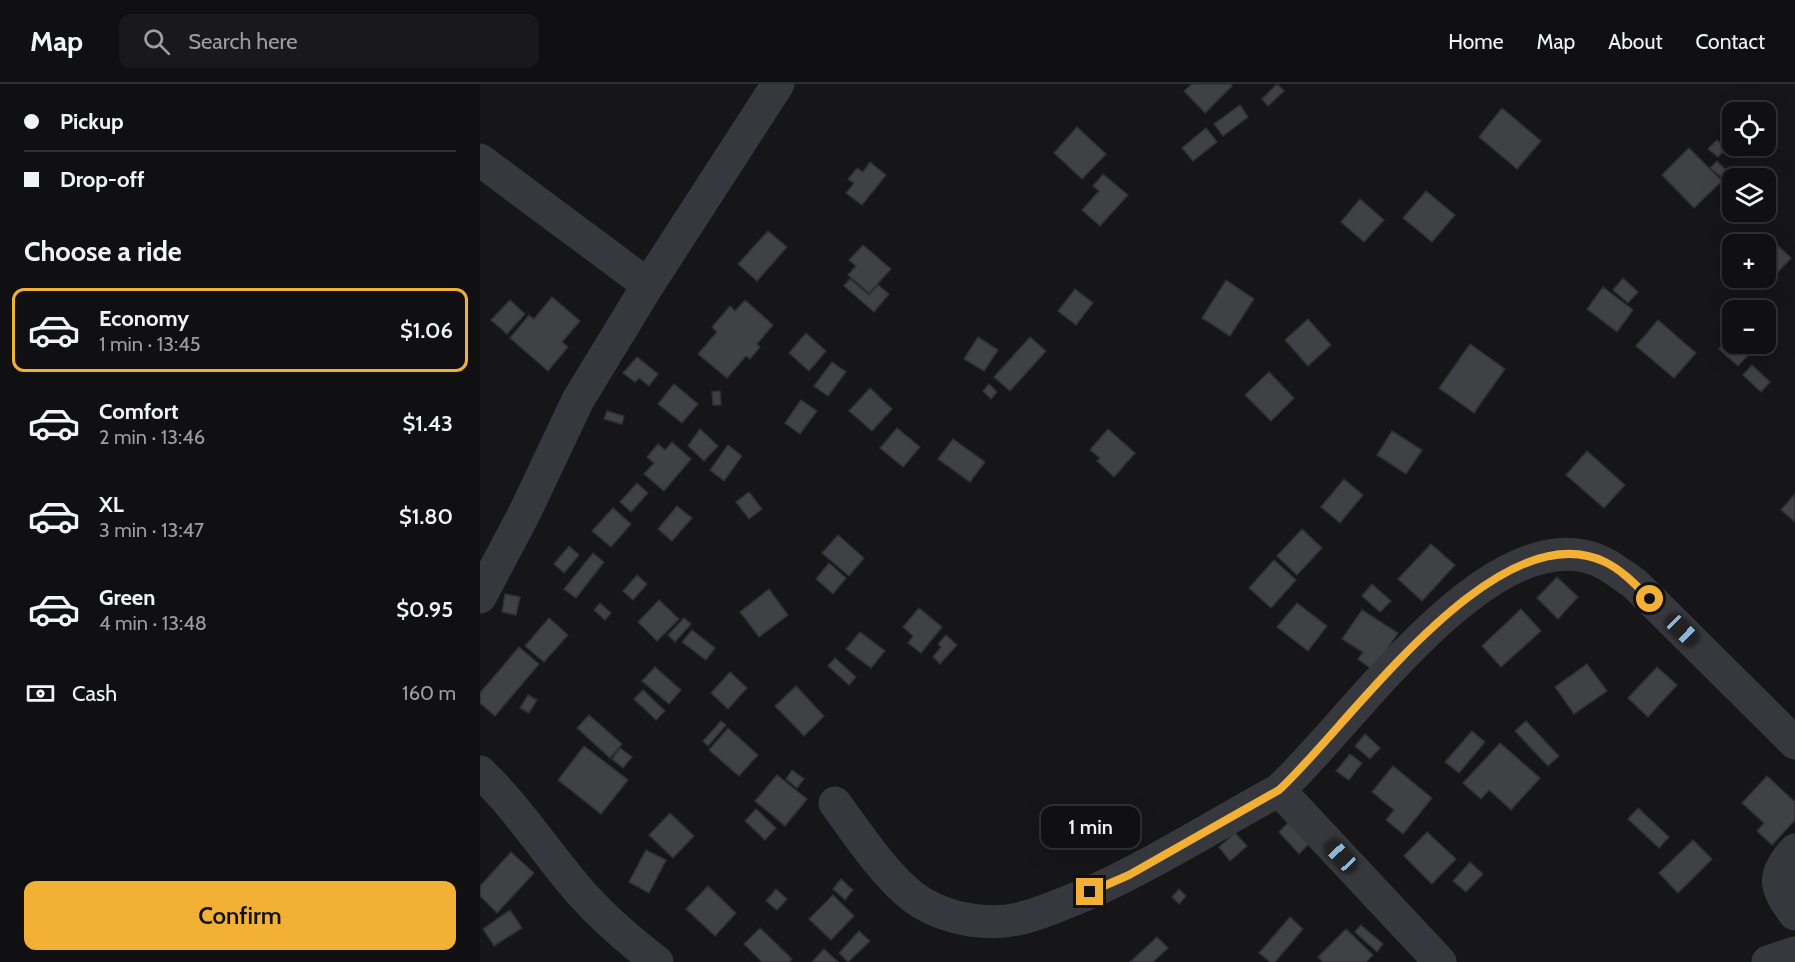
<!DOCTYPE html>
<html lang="en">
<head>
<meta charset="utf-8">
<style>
  body { margin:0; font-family:Cabin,sans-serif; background:#19191b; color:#f1f3f6; height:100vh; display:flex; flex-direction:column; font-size:22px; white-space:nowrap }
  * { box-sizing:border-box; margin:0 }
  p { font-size:20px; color:#9c9d9f }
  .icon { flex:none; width:33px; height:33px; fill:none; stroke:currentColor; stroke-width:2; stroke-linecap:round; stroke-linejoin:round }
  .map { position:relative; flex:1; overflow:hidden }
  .drawer { display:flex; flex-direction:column; background:#101012; width:480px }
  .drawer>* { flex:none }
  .top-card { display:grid; align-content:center; height:132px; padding:0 24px; background:#101012 }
  .controls { position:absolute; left:1242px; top:18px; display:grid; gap:12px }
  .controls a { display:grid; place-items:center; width:54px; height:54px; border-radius:12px; background:#101012; box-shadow:0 6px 24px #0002,0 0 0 2px #303032; font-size:30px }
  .end { position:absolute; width:27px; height:27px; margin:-14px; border:8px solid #f2b134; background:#111; box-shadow:0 0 0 3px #111 }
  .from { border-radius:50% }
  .bubble { position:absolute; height:42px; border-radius:12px; background:#101012; box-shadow:0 6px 24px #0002,0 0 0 2px #303032; font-size:20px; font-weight:600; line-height:42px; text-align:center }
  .car { position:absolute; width:18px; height:36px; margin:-18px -9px; border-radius:8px; box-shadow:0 0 4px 2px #0007; background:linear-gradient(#222 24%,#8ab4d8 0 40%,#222 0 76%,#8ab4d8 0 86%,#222 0) }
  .top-card b { display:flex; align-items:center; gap:21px; height:57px; font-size:22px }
  .top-card b+b { border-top:2px solid #303032 }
  .top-card i { width:15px; height:15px; background:#f1f3f6 }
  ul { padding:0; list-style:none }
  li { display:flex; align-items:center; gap:18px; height:84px; margin:0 12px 9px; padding:0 12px; border:3px solid transparent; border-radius:12px }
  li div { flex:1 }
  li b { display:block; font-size:22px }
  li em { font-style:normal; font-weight:600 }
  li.on { border-color:#f2b134 }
  li>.icon { width:54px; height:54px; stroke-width:1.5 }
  h2 { padding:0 24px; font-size:27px; line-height:72px }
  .pay { display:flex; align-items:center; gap:15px; height:66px; padding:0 24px; font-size:22px }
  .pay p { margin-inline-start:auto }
  .action { display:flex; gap:12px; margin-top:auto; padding:12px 24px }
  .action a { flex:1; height:69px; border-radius:12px; background:#f2b134; color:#111; font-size:24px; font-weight:600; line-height:69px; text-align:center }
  header { display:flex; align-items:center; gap:36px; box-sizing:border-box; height:84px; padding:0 30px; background:#101012; border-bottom:2px solid #303032 }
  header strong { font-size:28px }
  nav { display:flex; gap:33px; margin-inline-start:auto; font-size:21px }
  .search { width:420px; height:54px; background:#19191b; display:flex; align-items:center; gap:15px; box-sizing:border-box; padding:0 21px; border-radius:12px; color:#9c9d9f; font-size:22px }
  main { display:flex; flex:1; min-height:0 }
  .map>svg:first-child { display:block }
  .building { fill:#404145; stroke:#303034; stroke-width:1.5 }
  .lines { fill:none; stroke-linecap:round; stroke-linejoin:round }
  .minor { stroke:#37383d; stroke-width:33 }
  .route { stroke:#f2b134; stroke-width:8 }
</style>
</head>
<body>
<header>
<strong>Map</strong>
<div class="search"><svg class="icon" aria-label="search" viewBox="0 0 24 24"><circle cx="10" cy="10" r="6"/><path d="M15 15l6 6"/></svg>Search here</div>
<nav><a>Home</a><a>Map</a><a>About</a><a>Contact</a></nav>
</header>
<main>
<section class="drawer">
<div class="top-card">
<b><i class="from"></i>Pickup</b>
<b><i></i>Drop-off</b>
</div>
<h2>Choose a ride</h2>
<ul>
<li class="on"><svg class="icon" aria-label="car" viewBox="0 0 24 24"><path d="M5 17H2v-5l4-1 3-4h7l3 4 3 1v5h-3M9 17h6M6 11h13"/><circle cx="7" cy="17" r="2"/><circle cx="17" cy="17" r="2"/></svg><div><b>Economy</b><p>1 min · 13:45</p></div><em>$1.06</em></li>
<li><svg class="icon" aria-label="car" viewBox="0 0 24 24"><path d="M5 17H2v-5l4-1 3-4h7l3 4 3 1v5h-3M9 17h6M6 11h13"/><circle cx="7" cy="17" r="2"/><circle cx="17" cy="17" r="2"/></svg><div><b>Comfort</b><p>2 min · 13:46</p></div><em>$1.43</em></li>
<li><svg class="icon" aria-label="car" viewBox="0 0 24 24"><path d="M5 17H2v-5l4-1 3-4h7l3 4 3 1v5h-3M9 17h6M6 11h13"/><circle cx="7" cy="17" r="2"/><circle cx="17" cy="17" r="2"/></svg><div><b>XL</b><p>3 min · 13:47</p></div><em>$1.80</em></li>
<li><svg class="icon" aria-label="car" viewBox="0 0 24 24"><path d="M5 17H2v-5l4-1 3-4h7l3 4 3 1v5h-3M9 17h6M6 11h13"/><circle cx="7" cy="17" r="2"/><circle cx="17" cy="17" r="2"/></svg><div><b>Green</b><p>4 min · 13:48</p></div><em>$0.95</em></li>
</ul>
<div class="pay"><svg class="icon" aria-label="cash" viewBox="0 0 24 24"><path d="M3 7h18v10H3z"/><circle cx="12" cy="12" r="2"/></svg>Cash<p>160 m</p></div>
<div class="action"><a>Confirm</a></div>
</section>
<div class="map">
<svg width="1315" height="878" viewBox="0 0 1315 878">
  <rect width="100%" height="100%" fill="#161618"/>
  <path class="building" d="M 712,0 L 751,0 L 752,2 L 725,29 L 704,7 Z
    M 797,0 L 804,7 L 788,22 L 782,15 Z
    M 760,21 L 768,33 L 743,52 L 734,40 Z
    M 1022,24 L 1061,57 L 1037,85 L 999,53 Z
    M 597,43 L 626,70 L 602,95 L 574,69 Z
    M 726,44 L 737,58 L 713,77 L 702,64 Z
    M 1237,56 L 1246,64 L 1238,73 L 1228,65 Z
    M 1209,64 L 1242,97 L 1214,124 L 1182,91 Z
    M 1237,77 L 1249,89 L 1244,95 L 1230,84 Z
    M 390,78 L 406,91 L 382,121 L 366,109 L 374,99 L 368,95 L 377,84 L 383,88 Z
    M 623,90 L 648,111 L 620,142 L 602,126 L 619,107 L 613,102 Z
    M 946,107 L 975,131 L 952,158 L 923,134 Z
    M 880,115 L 904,136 L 884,158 L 861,138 Z
    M 288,147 L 307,163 L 277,197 L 258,180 Z
    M 1296,160 L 1311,174 L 1286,201 L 1278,194 L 1286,194 L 1286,172 Z
    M 383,161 L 411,185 L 389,209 L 368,191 L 376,182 L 369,176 Z
    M 1143,194 L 1158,208 L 1148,219 L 1133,206 Z
    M 370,195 L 389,211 L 398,201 L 409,210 L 394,228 L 364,202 Z
    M 746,196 L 774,215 L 750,252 L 722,234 Z
    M 1123,203 L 1153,226 L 1137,248 L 1107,225 Z
    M 595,205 L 613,219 L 596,241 L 578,227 Z
    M 72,213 L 100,237 L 82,258 L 88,263 L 68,287 L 30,254 L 49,231 L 54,235 Z
    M 30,216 L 45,230 L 27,250 L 11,236 Z
    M 265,216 L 293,241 L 277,260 L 280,263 L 270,275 L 266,272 L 247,294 L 218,270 L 237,248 L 232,243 L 250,222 L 255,227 Z
    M 828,235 L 851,261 L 828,282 L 805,256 Z
    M 1178,236 L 1216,269 L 1194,294 L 1156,262 Z
    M 1286,237 L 1296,247 L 1286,259 Z
    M 326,249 L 346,267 L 329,287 L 309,269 Z
    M 498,253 L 518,266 L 504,287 L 484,275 Z
    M 550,253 L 566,267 L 530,307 L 514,293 Z
    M 1249,254 L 1268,271 L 1258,282 L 1239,265 Z
    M 990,260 L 1025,285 L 994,329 L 959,304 Z
    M 1261,260 L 1285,260 L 1274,271 Z
    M 157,273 L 178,290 L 169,302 L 159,294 L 155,298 L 143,289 Z
    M 352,278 L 366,288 L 348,312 L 334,302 Z
    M 1272,281 L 1290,298 L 1281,308 L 1263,291 Z
    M 789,288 L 814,314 L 791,337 L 765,311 Z
    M 194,300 L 218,320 L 202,339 L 178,320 Z
    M 509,300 L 517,308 L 511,315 L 503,307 Z
    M 390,304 L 412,325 L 392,347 L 369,327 Z
    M 240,307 L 241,321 L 233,321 L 232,308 Z
    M 321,316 L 337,327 L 320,350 L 305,339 Z
    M 127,327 L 144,332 L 142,340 L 124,335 Z
    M 417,344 L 440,363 L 423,383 L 400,364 Z
    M 220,345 L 238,362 L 224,377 L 208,362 Z
    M 628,345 L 655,369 L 634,393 L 617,377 L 620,374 L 610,366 Z
    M 912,347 L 942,366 L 926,390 L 897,371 Z
    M 473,355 L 505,378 L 490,398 L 458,375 Z
    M 192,358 L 211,375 L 184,407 L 164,390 L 174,379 L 167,373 L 178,360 L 185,366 Z
    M 248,361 L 262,372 L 244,397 L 230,386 Z
    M 1107,367 L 1145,401 L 1124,424 L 1086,391 Z
    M 864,395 L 883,411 L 860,439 L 841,423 Z
    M 157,399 L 168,409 L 151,428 L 140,418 Z
    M 269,408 L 282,425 L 269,435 L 256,418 Z
    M 1315,410 L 1315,438 L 1301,426 Z
    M 197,422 L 212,434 L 192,457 L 178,445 Z
    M 133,424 L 151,440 L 131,463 L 112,447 Z
    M 822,445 L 842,464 L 817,491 L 797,472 Z
    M 358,451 L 384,474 L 369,492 L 342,469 Z
    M 951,460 L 975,481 L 942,517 L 918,495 Z
    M 89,462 L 99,471 L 84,489 L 74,480 Z
    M 113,469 L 124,478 L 96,514 L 84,505 Z
    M 794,476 L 816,496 L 791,524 L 769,504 Z
    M 349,479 L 366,494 L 353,510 L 336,495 Z
    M 157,491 L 167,500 L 153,516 L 143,507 Z
    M 1077,493 L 1098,513 L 1078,535 L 1057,514 Z
    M 892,500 L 911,517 L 900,528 L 882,512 Z
    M 289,505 L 308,531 L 279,553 L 260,528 Z
    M 25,510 L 40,513 L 36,531 L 22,528 Z
    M 179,516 L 199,535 L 177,557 L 158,538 Z
    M 120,519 L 131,529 L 125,536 L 114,526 Z
    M 817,519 L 847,542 L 828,567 L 797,543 Z
    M 439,524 L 462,543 L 441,569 L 428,559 L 433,552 L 423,543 Z
    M 1041,525 L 1061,547 L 1021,583 L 1002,562 Z
    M 882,526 L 918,549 L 893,586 L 878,575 L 883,568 L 862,555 Z
    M 69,534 L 88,551 L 64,578 L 45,562 Z
    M 204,534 L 211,540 L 195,558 L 188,551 Z
    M 212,546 L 235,564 L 226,576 L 202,558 Z
    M 380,548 L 405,567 L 391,584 L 366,565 Z
    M 466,551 L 477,561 L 460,580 L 453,573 L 461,563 L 458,560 Z
    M 39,563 L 59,580 L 15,632 L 0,619 L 0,609 Z
    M 355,574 L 376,593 L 369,601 L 348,582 Z
    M 1107,580 L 1127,607 L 1094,630 L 1075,603 Z
    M 175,583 L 201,606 L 189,620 L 162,597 Z
    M 1177,583 L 1197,601 L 1168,633 L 1148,614 Z
    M 250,588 L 267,604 L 248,625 L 231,609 Z
    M 316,602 L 344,632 L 324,652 L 295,622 Z
    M 163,606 L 185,627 L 176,636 L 154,615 Z
    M 48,611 L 57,616 L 49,629 L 40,624 Z
    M 109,631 L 142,660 L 130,674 L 97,644 Z
    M 241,637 L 246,641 L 228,662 L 223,657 Z
    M 1046,637 L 1079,672 L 1068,682 L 1035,647 Z
    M 248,644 L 278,671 L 259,692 L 229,666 Z
    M 992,647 L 1005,658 L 979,689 L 965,678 Z
    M 885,650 L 900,664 L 890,675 L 875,662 Z
    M 1020,659 L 1060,694 L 1031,726 L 1009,706 L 1001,715 L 983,699 Z
    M 104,662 L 148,696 L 121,730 L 78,696 Z
    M 140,664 L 152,673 L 143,684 L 132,675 Z
    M 870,670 L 882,679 L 869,696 L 856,687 Z
    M 913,682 L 952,714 L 923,750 L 906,736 L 914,726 L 892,708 Z
    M 312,686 L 324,695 L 317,704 L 306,695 Z
    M 297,691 L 327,715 L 305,742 L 275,717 Z
    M 1287,692 L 1315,718 L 1315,736 L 1292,761 L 1277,747 L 1284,739 L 1262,719 Z
    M 1158,724 L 1189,753 L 1179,764 L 1148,735 Z
    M 276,725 L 296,744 L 285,756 L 265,737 Z
    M 190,729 L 214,752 L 193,774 L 169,751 Z
    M 809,738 L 829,760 L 819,770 L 799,748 Z
    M 947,748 L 976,775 L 952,800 L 924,772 Z
    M 755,749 L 767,762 L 750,777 L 739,763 Z
    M 1213,756 L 1232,775 L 1198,809 L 1179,789 Z
    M 166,766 L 186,776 L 169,809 L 149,798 Z
    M 31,768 L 54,789 L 17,829 L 0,812 L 0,802 Z
    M 990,778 L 1003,790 L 986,808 L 973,797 Z
    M 361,795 L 373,806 L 365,816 L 353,805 Z
    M 228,802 L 256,829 L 235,852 L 206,825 Z
    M 296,805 L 307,815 L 297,826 L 286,817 Z
    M 699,805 L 706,812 L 699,820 L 692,813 Z
    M 353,811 L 374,832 L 351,856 L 329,835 Z
    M 30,826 L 42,844 L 14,862 L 3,845 Z
    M 810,833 L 823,845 L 795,878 L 790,878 L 779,869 Z
    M 881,841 L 903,860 L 897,868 L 875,848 Z
    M 280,844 L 312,875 L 309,878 L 282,878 L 264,860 Z
    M 866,845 L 893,871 L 886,878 L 843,878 L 838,873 Z
    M 379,847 L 390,857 L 368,878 L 359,869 Z
    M 677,853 L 688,864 L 673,878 L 650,878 Z
    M 344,865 L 358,878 L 332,878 Z"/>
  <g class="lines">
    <path class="minor" d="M 0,76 L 168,201
      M 0,513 L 44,430 L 98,316 L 168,201 L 298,0
      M 0,688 C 38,724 66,769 101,809 C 124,835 150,857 177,878
      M 799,706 L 960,878
      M 355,719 C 377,749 410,800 442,819 C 469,835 507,842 538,835 C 562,830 584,819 607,810 C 674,780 735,741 799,706 C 868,643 999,449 1104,472 C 1124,476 1138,488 1155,500 L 1315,659
      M 1315,766 C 1292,792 1294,803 1315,830
      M 1288,878 L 1315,869"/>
  </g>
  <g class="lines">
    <path class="route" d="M 610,808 L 649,791 L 799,706 C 868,643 1016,425 1125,478 C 1142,486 1157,502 1170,515"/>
  </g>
</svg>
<div class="controls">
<a><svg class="icon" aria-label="locate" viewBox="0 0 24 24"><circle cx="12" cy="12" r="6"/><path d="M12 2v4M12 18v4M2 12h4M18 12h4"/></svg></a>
<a><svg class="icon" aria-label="layers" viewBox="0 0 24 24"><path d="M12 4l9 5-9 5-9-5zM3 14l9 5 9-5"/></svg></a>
<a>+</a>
<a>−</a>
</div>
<i class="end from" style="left:1170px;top:515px"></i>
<i class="end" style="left:610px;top:808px"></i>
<div class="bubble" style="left:561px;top:722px;width:99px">1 min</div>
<i class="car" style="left:1202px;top:546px;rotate:134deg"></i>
<i class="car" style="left:861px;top:772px;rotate:317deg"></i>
</div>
</main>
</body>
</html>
